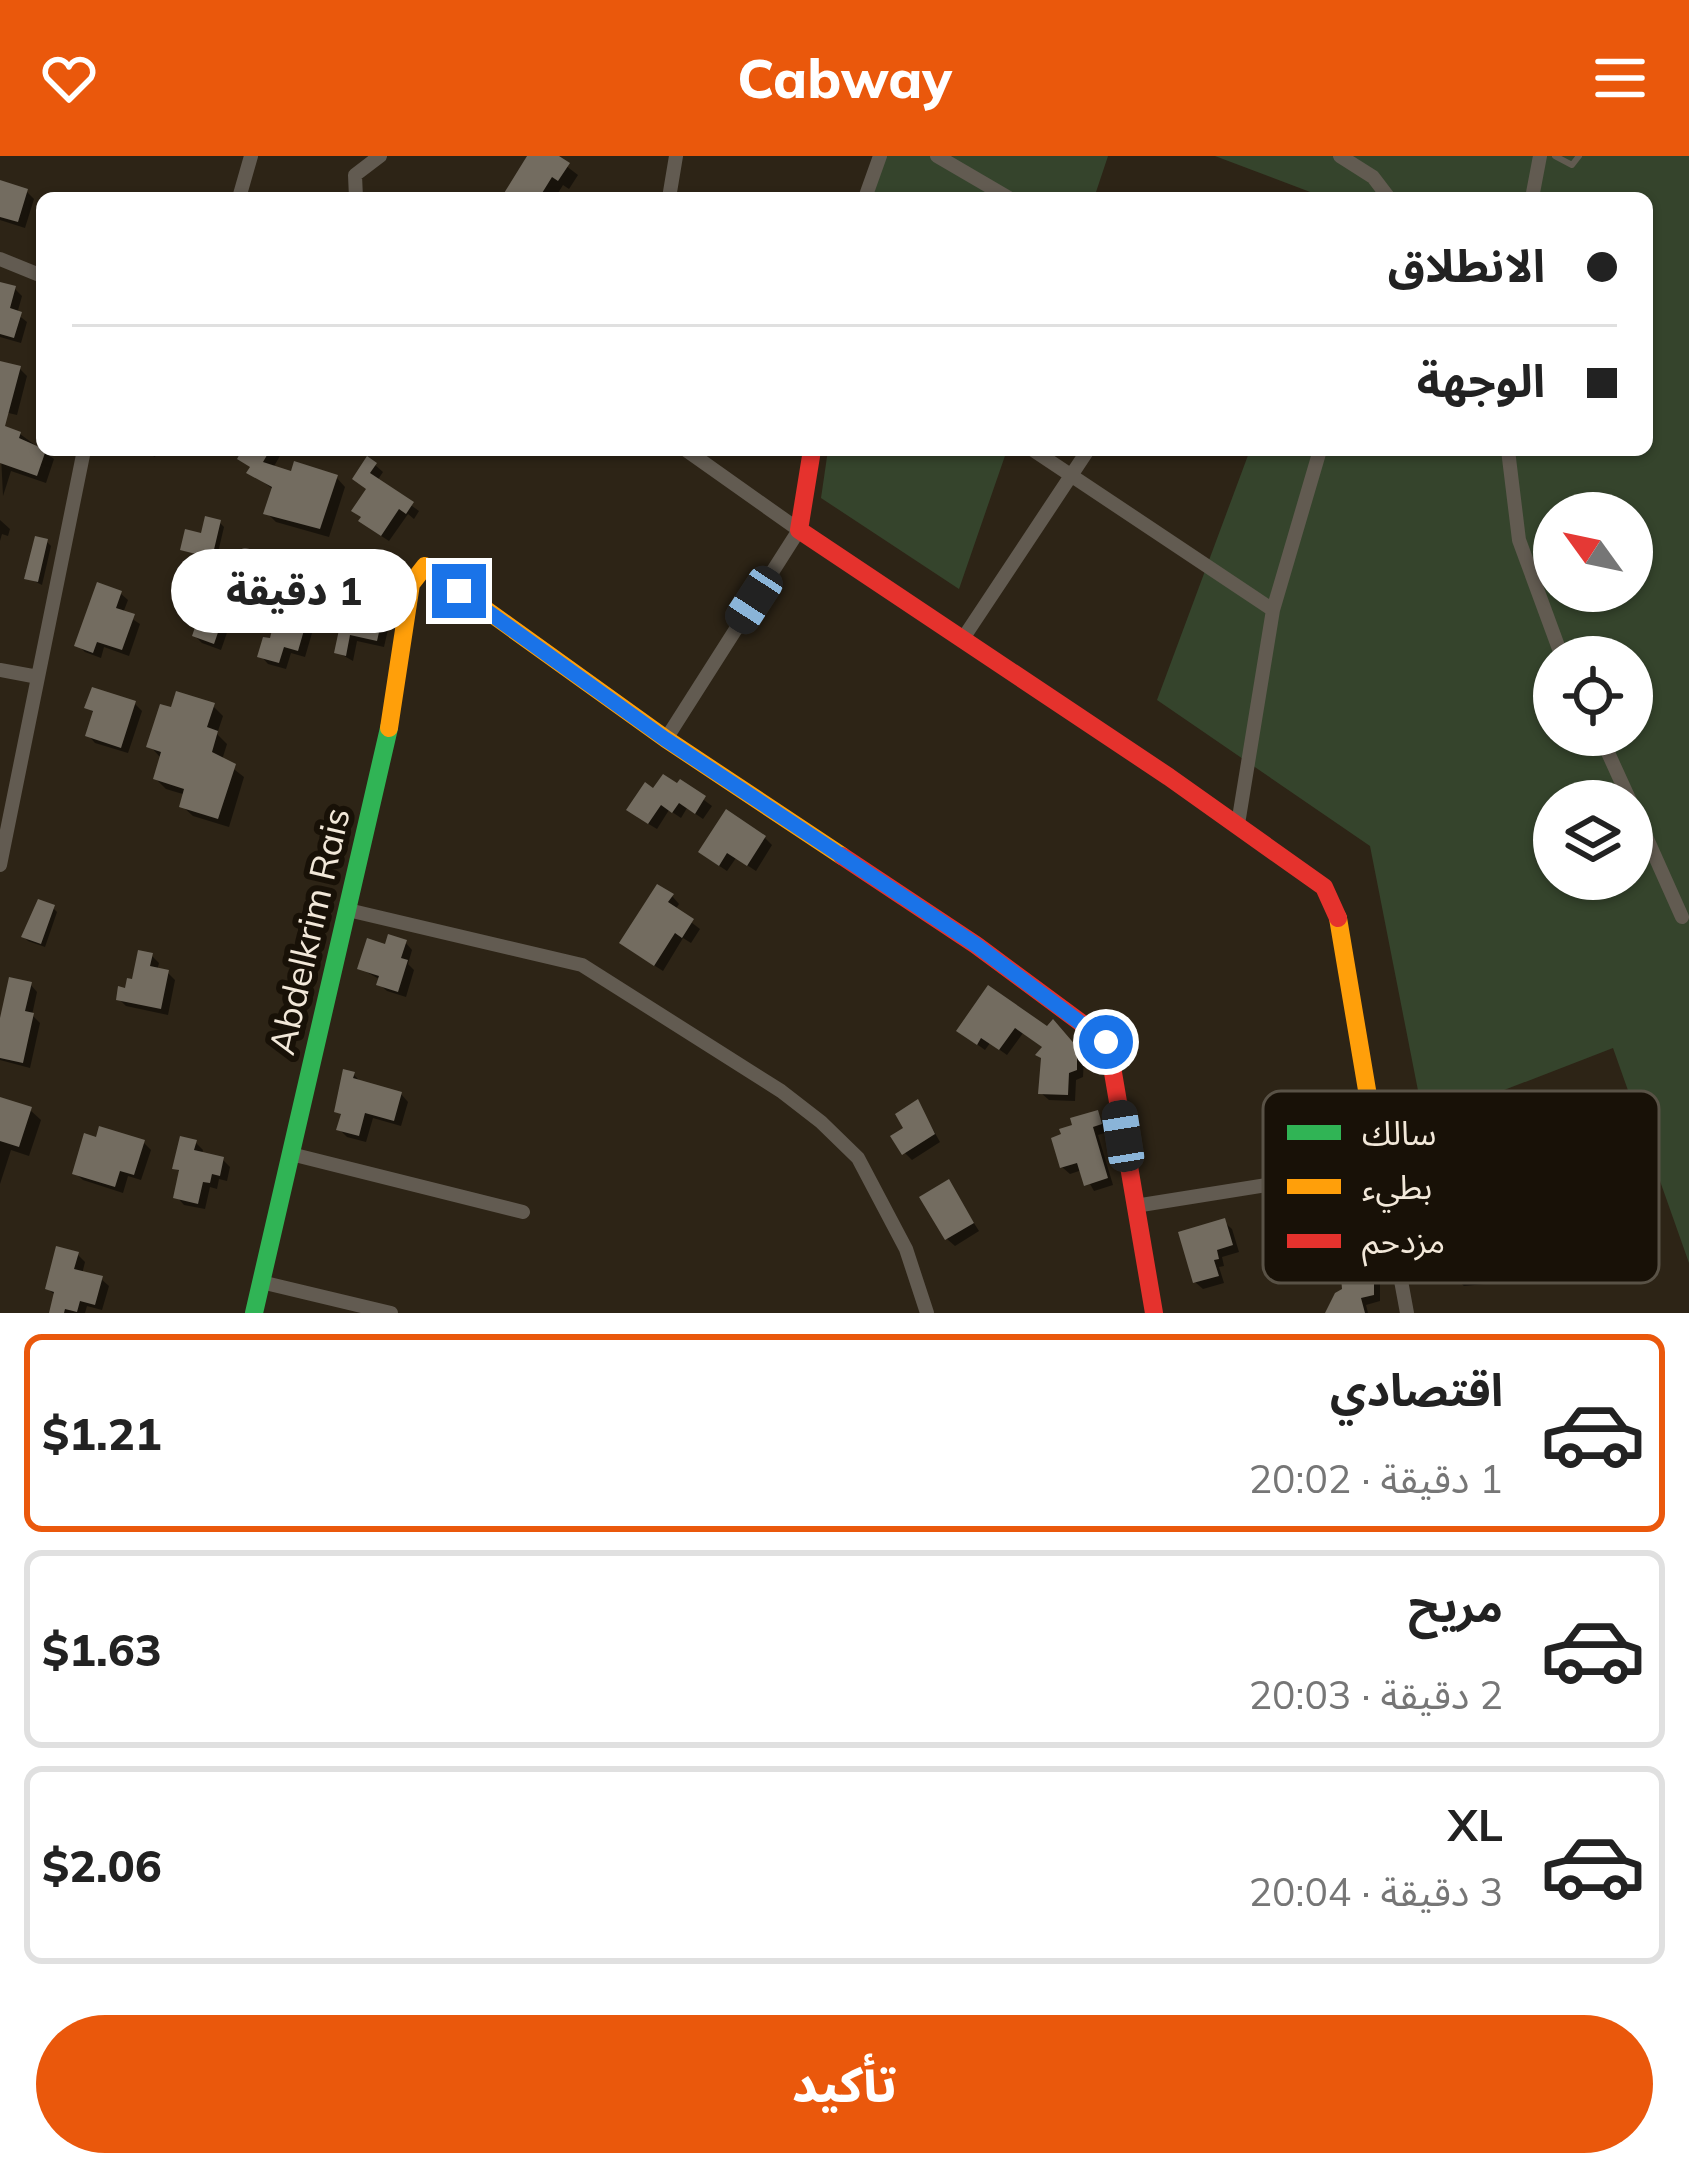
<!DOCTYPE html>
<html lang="ar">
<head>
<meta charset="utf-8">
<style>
  body { margin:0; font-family:Mulish,"Noto Sans Arabic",sans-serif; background:#f6f6f6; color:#222; direction:rtl; height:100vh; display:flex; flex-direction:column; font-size:45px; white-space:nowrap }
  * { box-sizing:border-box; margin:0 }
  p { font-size:39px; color:#767676 }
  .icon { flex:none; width:66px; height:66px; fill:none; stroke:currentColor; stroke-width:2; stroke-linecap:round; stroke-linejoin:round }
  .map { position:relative; height:1157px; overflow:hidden; direction:ltr }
  .details { display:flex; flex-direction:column; background:#fff; flex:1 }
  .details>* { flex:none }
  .top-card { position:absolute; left:36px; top:36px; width:1617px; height:264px; border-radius:18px; box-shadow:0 3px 9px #0004; direction:rtl; display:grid; align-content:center; height:264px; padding:0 36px; background:#fff }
  .needle { width:78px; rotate:303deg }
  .controls { position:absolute; left:1533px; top:336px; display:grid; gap:24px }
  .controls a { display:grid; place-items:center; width:120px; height:120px; border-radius:50%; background:#fff; box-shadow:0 3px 9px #0004; font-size:60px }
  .end { position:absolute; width:54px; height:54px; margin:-27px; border:15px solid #1a73e8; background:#fff; box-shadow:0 0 0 6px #fff }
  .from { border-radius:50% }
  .bubble { position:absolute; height:84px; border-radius:42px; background:#fff; box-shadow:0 3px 9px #0004; font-size:39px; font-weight:800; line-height:84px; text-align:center; direction:rtl }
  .car { position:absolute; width:36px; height:72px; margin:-36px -18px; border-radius:15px; box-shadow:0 0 9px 3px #0007; background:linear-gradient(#222 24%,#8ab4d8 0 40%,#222 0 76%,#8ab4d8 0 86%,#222 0) }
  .top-card b { display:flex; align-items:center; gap:42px; height:114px; font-size:45px }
  .top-card b+b { border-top:3px solid #e0e0e0 }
  .top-card i { width:30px; height:30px; background:#222 }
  ul { padding:21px 0 0; list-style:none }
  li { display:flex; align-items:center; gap:36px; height:198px; margin:0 24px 18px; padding:0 12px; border:6px solid #e0e0e0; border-radius:18px }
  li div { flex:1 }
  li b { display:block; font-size:45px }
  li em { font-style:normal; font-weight:800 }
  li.on { border-color:#ea580c }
  li>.icon { width:108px; height:108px; stroke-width:1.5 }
  .button { display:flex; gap:24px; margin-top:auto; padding:24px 36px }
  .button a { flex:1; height:138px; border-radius:72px; background:#ea580c; color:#fff; font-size:48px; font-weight:800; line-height:138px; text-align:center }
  header { display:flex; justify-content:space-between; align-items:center; height:156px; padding:0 36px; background:#ea580c; color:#fff; font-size:54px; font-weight:800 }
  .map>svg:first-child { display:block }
  .green { fill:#35442c; fill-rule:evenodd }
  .shadow { fill:#0007 }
  .building { fill:#736c60 }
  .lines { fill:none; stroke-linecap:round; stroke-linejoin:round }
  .lane { stroke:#625b51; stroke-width:6 }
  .street { stroke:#625b51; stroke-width:14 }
  .fast { stroke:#30b455; stroke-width:18 }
  .slow { stroke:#ff9f0a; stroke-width:18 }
  .jam { stroke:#e5322d; stroke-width:18 }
  .route { stroke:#1a73e8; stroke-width:15 }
  .labels { text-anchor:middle; stroke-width:12; stroke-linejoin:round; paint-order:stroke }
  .street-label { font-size:36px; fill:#f2e8d9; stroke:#181107 }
  .key { fill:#181107; stroke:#595246; stroke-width:3 }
  .key-label { font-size:33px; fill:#f2e8d9 }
</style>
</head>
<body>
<header><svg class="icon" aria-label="menu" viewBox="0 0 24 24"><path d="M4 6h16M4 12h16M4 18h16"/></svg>Cabway<svg class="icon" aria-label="heart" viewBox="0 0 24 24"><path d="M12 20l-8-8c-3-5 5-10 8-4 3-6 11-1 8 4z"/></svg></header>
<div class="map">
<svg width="1689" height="1157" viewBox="0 0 1689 1157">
  <rect width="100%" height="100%" fill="#2d2416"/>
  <path class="green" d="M 873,0 L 1108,0 L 1094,42 L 867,42 Z
    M 1215,0 L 1689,0 L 1689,1107 L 1613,892 L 1424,965 L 1370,690 L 1157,544 L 1250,294 L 1647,294 L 1647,42 L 1326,42 ZM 1554,357 L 1632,357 L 1632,435 L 1554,435 ZM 1554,501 L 1632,501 L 1632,579 L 1554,579 ZM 1554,645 L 1632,645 L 1632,723 L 1554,723 Z
    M 828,294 L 1007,294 L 959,433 L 821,342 Z"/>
  <path class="shadow" d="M 527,0 L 553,0 L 578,19 L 569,33 L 563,29 L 555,42 L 504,42 Z
    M 0,25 L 26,35 L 34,43 L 25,72 L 0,64 Z
    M 0,129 L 15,133 L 22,140 L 17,158 L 27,166 L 21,187 L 0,181 Z
    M 0,208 L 20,213 L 27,220 L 17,259 L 0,255 Z
    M 20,278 L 54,303 L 46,327 L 11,315 L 3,340 L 0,279 Z
    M 140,294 L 158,294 L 155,301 Z
    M 245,294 L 277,294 L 281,298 L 273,312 L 293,318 L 336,321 L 345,331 L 329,381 L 276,366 L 267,357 L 274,334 L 250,316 L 253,311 L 240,303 Z
    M 375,309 L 383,316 L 377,325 L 419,355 L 414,363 L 408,358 L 389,385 L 369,372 L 368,334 L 356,323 Z
    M 0,364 L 10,373 L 8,380 L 2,378 L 0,385 Z
    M 220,367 L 224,371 L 216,405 L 183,393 Z
    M 47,386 L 51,390 L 42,429 L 28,422 Z
    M 214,425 L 273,446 L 309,452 L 317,460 L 305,501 L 291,497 L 286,513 L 268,508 L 261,500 L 272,486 L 278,462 L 256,456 L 254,463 L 245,460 L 241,471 L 230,468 L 221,494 L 202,487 L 195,480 Z
    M 120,437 L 128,444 L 123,457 L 140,468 L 129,500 L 104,491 L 101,502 L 85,496 L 78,489 Z
    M 348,445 L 384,452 L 391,460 L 384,491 L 357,485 L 353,505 L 337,496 Z
    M 134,547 L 142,555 L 128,597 L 95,587 L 88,579 L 95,558 L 88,551 Z
    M 213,550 L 223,560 L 217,578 L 227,588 L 222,604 L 244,621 L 229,671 L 193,660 L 182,650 L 186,639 L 166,633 L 156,623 L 160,601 L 150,590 Z
    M 681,627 L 712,650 L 703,663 L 687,652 L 681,662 L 669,654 L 657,673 L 637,661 L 654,636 L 678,631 Z
    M 765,682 L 772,689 L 756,715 L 736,702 L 727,715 L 709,703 Z
    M 672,740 L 679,748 L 675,754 L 700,773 L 691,787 L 683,782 L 663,815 L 630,794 Z
    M 53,752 L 57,756 L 45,791 L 28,785 L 24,781 Z
    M 405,786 L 412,794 L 408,808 L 414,814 L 406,841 L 387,835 L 379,828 L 381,824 L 361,813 L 387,792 Z
    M 152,800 L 159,807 L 157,815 L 168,817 L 175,824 L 168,859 L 126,850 L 119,843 Z
    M 30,828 L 37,836 L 32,859 L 40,867 L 30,912 L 0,904 L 0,876 Z
    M 989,834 L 1047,874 L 1053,867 L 1084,901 L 1083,921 L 1076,924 L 1075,945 L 1049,944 L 1041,937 L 1044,892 L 1023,877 L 1007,899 L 990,887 L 985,894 L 967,881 Z
    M 354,919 L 363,928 L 401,938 L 408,946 L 401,970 L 373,962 L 366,986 L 347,981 L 339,973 L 343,961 L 338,955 Z
    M 0,944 L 30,954 L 41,964 L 29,1000 L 11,994 L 0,1028 Z
    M 918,947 L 940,986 L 912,1004 L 905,997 Z
    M 1097,957 L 1108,976 L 1098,979 L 1113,1029 L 1094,1035 L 1082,1014 L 1070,1018 L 1062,1011 L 1065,980 Z
    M 143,986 L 151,994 L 141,1024 L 128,1020 L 123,1037 L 83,1024 L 75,1017 Z
    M 195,986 L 203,994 L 201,999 L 222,1003 L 230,1011 L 227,1025 L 219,1023 L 217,1033 L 210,1031 L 205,1053 L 184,1049 L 177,1041 L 182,1018 L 176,1012 Z
    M 1421,993 L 1430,1002 L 1460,998 L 1474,1011 L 1475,1021 L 1501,1039 L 1565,1028 L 1576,1039 L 1578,1056 L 1574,1063 L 1563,1064 L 1544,1093 L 1518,1076 L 1493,1114 L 1495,1127 L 1464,1130 L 1454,1121 L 1471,1070 L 1465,1050 L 1438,1027 L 1409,1031 L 1400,1021 Z
    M 948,1027 L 979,1075 L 955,1090 L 947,1083 Z
    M 1224,1066 L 1232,1073 L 1239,1096 L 1222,1101 L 1224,1110 L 1219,1111 L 1224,1127 L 1203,1133 L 1195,1126 Z
    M 77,1098 L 85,1106 L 82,1118 L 101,1123 L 109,1130 L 102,1154 L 87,1150 L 85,1157 L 54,1157 L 56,1140 L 48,1133 Z
    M 1373,1113 L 1380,1120 L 1380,1145 L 1366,1149 L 1368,1157 L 1333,1157 Z"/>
  <path class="building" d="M 527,0 L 559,0 L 570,7 L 558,25 L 552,21 L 539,42 L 501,42 Z
    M 0,24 L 28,33 L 18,66 L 0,61 Z
    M 0,126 L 16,130 L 10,152 L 22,156 L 14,182 L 0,178 Z
    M 0,205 L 21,210 L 5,270 L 21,276 L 19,282 L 46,294 L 37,320 L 0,307 Z
    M 242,294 L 270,294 L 263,306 L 291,315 L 294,305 L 338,319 L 320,373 L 263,358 L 272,331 L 246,317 L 250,311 L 237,303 Z
    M 367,300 L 377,307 L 370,317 L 414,346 L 406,358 L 399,353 L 381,380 L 358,365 L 361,361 L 351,355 L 366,333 L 352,323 Z
    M 205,360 L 221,364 L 212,402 L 180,394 L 185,373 L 201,377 Z
    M 35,380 L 48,383 L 38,426 L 24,423 Z
    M 212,422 L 271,442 L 272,439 L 311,450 L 298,495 L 284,491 L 279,507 L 257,501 L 263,481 L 270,482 L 276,458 L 249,450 L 247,457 L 238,454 L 234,466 L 223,462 L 214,488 L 192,480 Z
    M 97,426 L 122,435 L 116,452 L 135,458 L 122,494 L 97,486 L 93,497 L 74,490 Z
    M 346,441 L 385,450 L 377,485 L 350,479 L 346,500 L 334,497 Z
    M 92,531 L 136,545 L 121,592 L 85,580 L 93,555 L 84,552 Z
    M 176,535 L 215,547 L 207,571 L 218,575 L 212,596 L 236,608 L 218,663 L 179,651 L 184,633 L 153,623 L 161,596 L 146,591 L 160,548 L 171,551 Z
    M 663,618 L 677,627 L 680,623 L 706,640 L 695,658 L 679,647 L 672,657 L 661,649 L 648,668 L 626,654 L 645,626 L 653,632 Z
    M 726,653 L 766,680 L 747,710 L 727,697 L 719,710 L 698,696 Z
    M 657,728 L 674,738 L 668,746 L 694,763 L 682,782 L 675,777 L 654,810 L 619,787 Z
    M 38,743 L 55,749 L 41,788 L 21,781 Z
    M 388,778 L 407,784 L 401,802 L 408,804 L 398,836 L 376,829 L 379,820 L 357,813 L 367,782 L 385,788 Z
    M 138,794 L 153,797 L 150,810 L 169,814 L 161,853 L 116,844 L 118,830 L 125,832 L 127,822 L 132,823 Z
    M 9,821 L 32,826 L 25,855 L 34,857 L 23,907 L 0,902 L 0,862 Z
    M 988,829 L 1047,870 L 1053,863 L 1077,891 L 1077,914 L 1069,917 L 1068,939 L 1038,938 L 1041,902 L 1035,899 L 1042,891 L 1015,872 L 999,894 L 981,882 L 977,889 L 956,875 Z
    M 343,913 L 355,916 L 353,922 L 402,936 L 394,965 L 365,957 L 359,980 L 336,974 L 341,958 L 334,956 Z
    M 0,941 L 32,951 L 19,991 L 0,985 Z
    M 918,943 L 935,978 L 902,999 L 890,980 L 903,972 L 895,958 Z
    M 1098,954 L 1102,968 L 1093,971 L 1108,1022 L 1084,1030 L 1077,1007 L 1060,1012 L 1051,982 L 1061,978 L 1059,973 L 1072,969 L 1070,962 Z
    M 99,970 L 145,984 L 134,1019 L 120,1015 L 115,1031 L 72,1018 L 84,977 L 96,981 Z
    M 180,980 L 197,984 L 194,994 L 224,1001 L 220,1020 L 212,1018 L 210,1027 L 203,1026 L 198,1048 L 173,1042 L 179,1014 L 172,1013 Z
    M 949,1023 L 974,1067 L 945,1084 L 919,1041 Z
    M 1225,1062 L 1233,1089 L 1217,1094 L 1219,1103 L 1214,1104 L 1219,1120 L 1193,1127 L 1178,1076 Z
    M 56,1090 L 79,1096 L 74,1113 L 103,1120 L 95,1149 L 80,1145 L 77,1156 L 65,1153 L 64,1157 L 49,1157 L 54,1136 L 45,1133 Z
    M 1374,1110 L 1374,1139 L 1361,1142 L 1365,1157 L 1325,1157 L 1335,1137 L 1342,1133 L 1341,1121 Z"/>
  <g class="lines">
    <path class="lane" d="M 1555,0 L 1572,9 L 1579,0"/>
    <path class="street" d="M 937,0 L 1009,42
      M 1340,0 L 1373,21 L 1389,42
      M 239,42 L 251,0
      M 356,42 L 355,19 L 380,0
      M 669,42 L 676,0
      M 865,42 L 880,0
      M 1532,42 L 1540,0
      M 0,103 L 42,120
      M 1033,294 L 1273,454
      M 1508,294 L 1519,384 L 1562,501
      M 245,399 L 336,425 L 411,428
      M 962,484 L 1088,294
      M 0,514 L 38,521
      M 1600,579 L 1630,645
      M 666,583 L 799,374 L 686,294
      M 1632,649 L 1682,761
      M 1238,668 L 1273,454 L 1320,294
      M 0,709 L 84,294
      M 348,754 L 582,809 L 781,935 L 821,966 L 858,1002 L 906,1093 L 927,1157
      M 291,998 L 523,1056
      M 1135,1050 L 1380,1011 L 1407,1157
      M 261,1126 L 391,1157"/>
    <path class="fast" d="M 254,1157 L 389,572"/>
    <path class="slow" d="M 389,572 L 411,428 L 425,410 L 666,583 L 842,700
      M 1338,762 L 1380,1011"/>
    <path class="jam" d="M 812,294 L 799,374 L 1169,621 L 1324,731 L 1338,762
      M 842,700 L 976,789 L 1103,883 L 1110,899 L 1154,1157"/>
  </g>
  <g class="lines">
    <path class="route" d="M 459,435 L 665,583 L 976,789 L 1106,886"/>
  </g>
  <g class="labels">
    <g class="street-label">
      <text transform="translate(309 775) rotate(-77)" y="13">Abdelkrim Rais</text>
    </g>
  </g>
  <rect x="1263" y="935" width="396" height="192" rx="18" class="key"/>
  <rect x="1287" y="969" width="54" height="15" fill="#30b455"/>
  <rect x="1287" y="1023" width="54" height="15" fill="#ff9f0a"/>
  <rect x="1287" y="1078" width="54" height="14" fill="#e5322d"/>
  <g class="key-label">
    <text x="1362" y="989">سالك</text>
    <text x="1362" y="1043">بطيء</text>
    <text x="1362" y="1097">مزدحم</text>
  </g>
</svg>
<div class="controls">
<a><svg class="needle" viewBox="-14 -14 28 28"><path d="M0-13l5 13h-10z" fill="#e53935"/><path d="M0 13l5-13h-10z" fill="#767676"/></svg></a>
<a><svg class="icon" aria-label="locate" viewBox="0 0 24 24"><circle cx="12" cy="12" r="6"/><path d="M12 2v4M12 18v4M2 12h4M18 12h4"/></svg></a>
<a><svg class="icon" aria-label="layers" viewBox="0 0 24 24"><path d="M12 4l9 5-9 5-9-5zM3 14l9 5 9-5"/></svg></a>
</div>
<i class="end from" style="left:1106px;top:886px"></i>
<i class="end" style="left:459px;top:435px"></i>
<div class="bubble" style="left:171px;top:393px;width:246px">1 دقيقة</div>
<i class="car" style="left:754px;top:444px;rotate:213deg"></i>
<i class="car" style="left:1123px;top:980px;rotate:351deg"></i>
<div class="top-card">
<b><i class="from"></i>الانطلاق</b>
<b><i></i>الوجهة</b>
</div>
</div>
<section class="details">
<ul>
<li class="on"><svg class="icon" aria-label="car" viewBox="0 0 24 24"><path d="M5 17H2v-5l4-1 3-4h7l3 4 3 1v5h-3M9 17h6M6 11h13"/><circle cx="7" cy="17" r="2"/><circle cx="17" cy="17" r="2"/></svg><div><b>اقتصادي</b><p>1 دقيقة · 20:02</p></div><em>$1.21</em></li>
<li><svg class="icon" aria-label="car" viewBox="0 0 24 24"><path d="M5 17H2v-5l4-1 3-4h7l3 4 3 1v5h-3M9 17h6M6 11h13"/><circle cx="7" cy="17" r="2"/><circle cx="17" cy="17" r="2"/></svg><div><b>مريح</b><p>2 دقيقة · 20:03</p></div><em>$1.63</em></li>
<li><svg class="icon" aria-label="car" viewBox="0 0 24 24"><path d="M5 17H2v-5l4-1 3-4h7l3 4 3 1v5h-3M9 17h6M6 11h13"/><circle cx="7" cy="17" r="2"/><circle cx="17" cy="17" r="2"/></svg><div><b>XL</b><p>3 دقيقة · 20:04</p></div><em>$2.06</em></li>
</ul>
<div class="button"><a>تأكيد</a></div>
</section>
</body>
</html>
